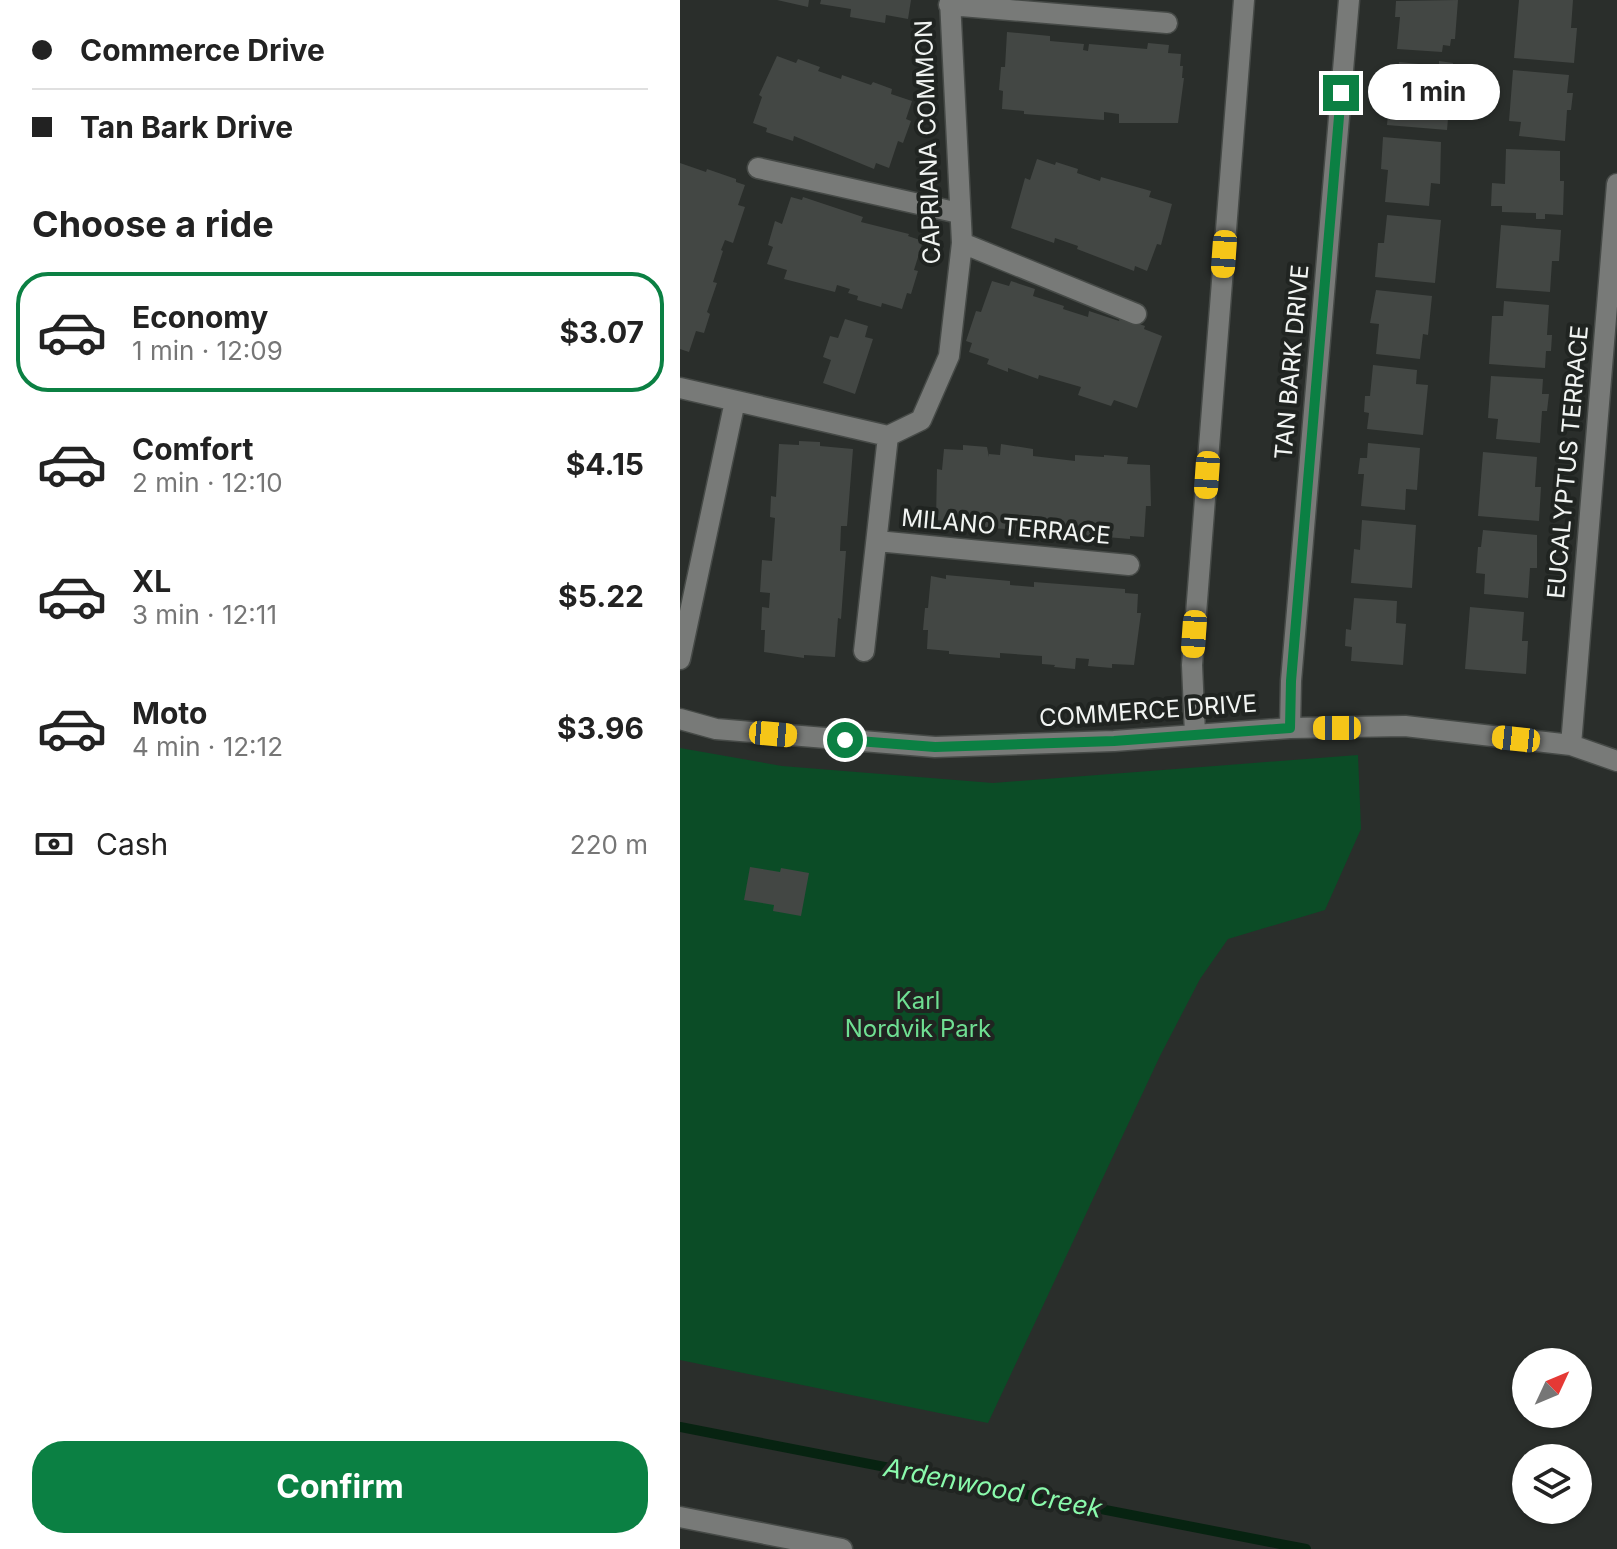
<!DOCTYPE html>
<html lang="en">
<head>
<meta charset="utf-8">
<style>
  body { margin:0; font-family:Inter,sans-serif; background:#f6f6f6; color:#222; height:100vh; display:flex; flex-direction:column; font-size:30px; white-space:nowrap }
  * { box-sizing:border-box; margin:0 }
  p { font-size:26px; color:#767676 }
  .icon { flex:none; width:44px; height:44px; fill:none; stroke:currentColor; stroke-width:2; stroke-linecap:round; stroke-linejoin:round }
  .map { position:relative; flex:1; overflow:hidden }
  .panel { display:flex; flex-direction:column; background:#fff; width:680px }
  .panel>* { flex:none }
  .guide { display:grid; align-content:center; height:176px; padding:0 32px; background:#fff }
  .needle { width:52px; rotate:46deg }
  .buttons { position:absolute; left:832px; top:1348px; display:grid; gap:16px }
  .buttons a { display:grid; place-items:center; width:80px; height:80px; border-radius:50%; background:#fff; box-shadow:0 2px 6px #0004; font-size:40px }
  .end { position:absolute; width:36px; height:36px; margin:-18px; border:10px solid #0b8043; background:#fff; box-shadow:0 0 0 4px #fff }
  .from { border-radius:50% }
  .bubble { position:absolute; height:56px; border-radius:28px; background:#fff; box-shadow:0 2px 6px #0004; font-size:26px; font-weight:700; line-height:56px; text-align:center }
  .car { position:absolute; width:24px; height:48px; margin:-24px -12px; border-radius:10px; box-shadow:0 0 6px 2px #0007; background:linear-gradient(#f5c518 24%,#345 0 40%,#f5c518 0 76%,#345 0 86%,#f5c518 0) }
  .guide b { display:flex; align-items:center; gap:28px; height:76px; font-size:30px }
  .guide b+b { border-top:2px solid #e0e0e0 }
  .guide i { width:20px; height:20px; background:#222 }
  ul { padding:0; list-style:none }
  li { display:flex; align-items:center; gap:24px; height:120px; margin:0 16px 12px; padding:0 16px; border:4px solid transparent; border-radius:32px }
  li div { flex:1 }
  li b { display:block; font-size:30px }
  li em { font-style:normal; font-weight:700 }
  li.on { border-color:#0b8043 }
  li>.icon { width:72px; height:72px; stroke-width:1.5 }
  h2 { padding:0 32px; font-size:36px; line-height:96px }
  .pay { display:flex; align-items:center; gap:20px; height:88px; padding:0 32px; font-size:30px }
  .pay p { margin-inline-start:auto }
  .cta { display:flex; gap:16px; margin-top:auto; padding:16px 32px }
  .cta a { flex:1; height:92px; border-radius:32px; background:#0b8043; color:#fff; font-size:32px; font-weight:700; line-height:92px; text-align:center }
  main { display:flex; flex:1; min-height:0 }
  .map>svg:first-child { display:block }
  .green { fill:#0b4c26 }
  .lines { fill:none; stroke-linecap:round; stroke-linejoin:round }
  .stream { stroke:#072311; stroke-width:10 }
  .building { fill:#434744 }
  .minor-casing { stroke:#464a47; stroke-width:23 }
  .minor { stroke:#787a78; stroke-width:20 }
  .route { stroke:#0b8043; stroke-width:10 }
  .labels { text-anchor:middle; stroke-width:8; stroke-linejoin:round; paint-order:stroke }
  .street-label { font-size:24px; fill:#f1f4f2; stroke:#202421 }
  .park-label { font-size:24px; fill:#6fdf92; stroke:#202421 }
  .water-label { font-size:26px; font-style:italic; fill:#8afaac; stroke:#202421 }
</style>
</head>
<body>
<main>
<section class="panel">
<div class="guide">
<b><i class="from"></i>Commerce Drive</b>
<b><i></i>Tan Bark Drive</b>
</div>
<h2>Choose a ride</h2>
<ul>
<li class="on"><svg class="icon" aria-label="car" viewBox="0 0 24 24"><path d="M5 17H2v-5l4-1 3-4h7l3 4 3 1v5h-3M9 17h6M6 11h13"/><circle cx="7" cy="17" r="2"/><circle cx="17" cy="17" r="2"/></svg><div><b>Economy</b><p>1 min · 12:09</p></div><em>$3.07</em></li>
<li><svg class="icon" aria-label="car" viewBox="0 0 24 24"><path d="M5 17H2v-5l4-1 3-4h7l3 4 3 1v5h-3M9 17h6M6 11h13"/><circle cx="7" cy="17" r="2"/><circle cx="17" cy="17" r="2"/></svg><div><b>Comfort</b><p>2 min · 12:10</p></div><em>$4.15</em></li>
<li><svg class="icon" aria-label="car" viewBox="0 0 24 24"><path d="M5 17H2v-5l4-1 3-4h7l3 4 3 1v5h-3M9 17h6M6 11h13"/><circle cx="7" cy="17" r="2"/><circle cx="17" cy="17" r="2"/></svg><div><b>XL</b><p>3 min · 12:11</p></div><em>$5.22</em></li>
<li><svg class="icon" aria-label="car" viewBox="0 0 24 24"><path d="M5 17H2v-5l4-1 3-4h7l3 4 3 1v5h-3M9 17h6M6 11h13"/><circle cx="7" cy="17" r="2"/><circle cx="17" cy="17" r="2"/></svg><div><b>Moto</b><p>4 min · 12:12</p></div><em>$3.96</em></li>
</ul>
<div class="pay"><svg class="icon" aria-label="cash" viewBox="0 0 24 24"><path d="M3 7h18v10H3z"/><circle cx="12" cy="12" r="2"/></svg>Cash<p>220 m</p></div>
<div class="cta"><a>Confirm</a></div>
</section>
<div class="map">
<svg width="937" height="1549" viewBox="0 0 937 1549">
  <rect width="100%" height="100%" fill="#2a2e2b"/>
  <path class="green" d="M 0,748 L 102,766 L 313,783 L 678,755 L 681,829 L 645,910 L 548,939 L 520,979 L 480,1056 L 308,1423 L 0,1360 Z"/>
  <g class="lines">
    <path class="stream" d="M 0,1427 L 626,1549"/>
  </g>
  <path class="building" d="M 97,0 L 129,0 L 128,7 Z
    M 141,0 L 231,0 L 228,19 L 206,15 L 205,23 L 170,17 L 171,9 L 140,4 Z
    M 778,0 L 775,39 L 771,39 L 770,46 L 763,45 L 762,52 L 717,49 L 720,17 L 715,17 L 716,1 Z
    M 839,0 L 893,0 L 891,28 L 897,28 L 894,63 L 834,58 Z
    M 327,32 L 370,36 L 370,41 L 404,44 L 403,50 L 408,51 L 409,44 L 467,49 L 468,43 L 489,45 L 488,53 L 501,54 L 500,66 L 503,66 L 502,78 L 504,78 L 498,123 L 439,123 L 439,114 L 424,112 L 424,120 L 344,114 L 344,111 L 322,109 L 323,91 L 319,90 L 321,67 L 325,67 Z
    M 97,56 L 116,63 L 118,59 L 140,67 L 138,71 L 161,79 L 162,75 L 191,85 L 193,82 L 212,89 L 211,94 L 232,101 L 226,119 L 231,121 L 223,143 L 218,141 L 209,168 L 196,163 L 194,169 L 114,136 L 113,141 L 86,132 L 87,128 L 73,123 L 82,97 L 79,95 Z
    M 759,61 L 773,63 L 767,130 L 707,125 L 710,90 L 716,91 L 719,62 L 759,66 Z
    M 833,70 L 889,75 L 887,93 L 893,93 L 891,110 L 887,110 L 885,141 L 839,136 L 841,122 L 829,121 Z
    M 703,137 L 761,142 L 760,184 L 751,183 L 749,206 L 705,202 L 708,170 L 701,169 Z
    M 826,149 L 880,151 L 880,181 L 884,181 L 883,215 L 865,214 L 865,219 L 856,219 L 856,213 L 822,212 L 822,206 L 811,206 L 812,183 L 825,184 Z
    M 357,159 L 375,165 L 376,162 L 398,169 L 397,173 L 420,181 L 421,177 L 471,191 L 469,197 L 492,204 L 481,245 L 477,244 L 467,271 L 455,266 L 454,271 L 397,249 L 398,246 L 375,238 L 374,243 L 331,228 L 345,178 L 350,180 Z
    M 0,163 L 26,172 L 27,169 L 56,179 L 56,182 L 65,185 L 58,205 L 65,207 L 53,243 L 45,240 L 41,250 L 43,251 L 33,282 L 37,283 L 27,312 L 30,314 L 24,333 L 16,331 L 9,352 L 0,349 Z
    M 111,197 L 122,200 L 123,197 L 183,217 L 181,222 L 229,234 L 228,236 L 243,241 L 234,270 L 238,271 L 231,294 L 227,293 L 222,309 L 202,303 L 201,307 L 177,300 L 178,296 L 168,293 L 170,289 L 157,285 L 155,292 L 104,279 L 107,270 L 87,264 L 93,247 L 88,245 L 95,221 L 102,224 Z
    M 707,215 L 761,220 L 755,283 L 695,277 L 698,243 L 704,243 Z
    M 821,225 L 881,230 L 879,261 L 872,261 L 870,292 L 816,288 Z
    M 312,281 L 329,286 L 331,281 L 355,289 L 353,296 L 384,306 L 383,309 L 408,317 L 409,311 L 439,321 L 440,317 L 465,326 L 464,329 L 482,336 L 457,408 L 434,400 L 431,406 L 398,395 L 401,387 L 359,375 L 358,379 L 328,368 L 328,372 L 307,364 L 309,359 L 289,352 L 292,343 L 286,341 L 296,311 L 301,312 Z
    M 696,290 L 752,296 L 748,335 L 743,334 L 740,359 L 696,354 L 699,324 L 690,323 Z
    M 824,301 L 869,305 L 867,335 L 872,335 L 871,351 L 866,351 L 865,368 L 809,364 L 812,316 L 823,316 Z
    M 165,319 L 188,326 L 185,337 L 193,339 L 175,394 L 143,383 L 151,360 L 143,357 L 150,336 L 158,338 Z
    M 693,365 L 737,370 L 736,384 L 748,385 L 743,435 L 687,429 L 689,413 L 684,412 L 685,396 L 690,396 Z
    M 811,376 L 863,379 L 862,394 L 869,394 L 867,411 L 862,411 L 860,443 L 816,439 L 818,419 L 808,418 Z
    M 119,441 L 140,442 L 140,446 L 173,449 L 167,526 L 161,526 L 160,551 L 166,551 L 161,619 L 158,618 L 155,657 L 124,655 L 124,658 L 84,652 L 85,630 L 81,630 L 82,607 L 89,608 L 90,593 L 80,592 L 82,560 L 92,561 L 95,518 L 90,517 L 91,496 L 96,497 L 99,444 L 119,445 Z
    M 688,443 L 740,448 L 737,490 L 726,489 L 725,510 L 681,506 L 684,474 L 678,474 L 680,458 L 687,458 Z
    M 321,444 L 353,449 L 353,456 L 395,461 L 395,455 L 424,457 L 424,455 L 448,457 L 447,464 L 470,465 L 471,506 L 466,506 L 464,537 L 450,536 L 450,539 L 390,534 L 390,529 L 366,527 L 366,532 L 272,525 L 272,522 L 256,520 L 257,469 L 262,470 L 264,449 L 283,450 L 283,445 L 307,447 L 309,457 L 309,454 L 320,455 Z
    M 803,452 L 857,457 L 855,487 L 861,487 L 859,521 L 798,516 Z
    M 682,520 L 736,525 L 732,588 L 671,583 L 674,549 L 680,550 Z
    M 803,530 L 857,535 L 857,568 L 850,568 L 848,598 L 804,594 L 805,574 L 796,573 L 798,547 L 801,547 Z
    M 266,575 L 330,581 L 330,585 L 354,587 L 354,582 L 445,589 L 445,593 L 458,594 L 457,613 L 461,613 L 454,665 L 432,664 L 432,668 L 408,666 L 409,659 L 396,658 L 395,669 L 374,667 L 375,665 L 362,664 L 362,656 L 320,653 L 320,658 L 269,654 L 269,651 L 247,649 L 248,630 L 243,630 L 245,608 L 248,608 L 251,576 L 266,579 Z
    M 674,598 L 717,601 L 716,623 L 726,624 L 723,665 L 671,661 L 672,647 L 665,646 L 666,629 L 671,630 Z
    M 790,607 L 844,612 L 842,641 L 848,641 L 846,674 L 785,669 Z
    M 70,867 L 100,872 L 101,868 L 129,873 L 121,916 L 93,911 L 94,905 L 64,900 Z"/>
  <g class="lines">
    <defs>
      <path id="minor" d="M 269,5 L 487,23
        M 78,168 L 279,213
        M 282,243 L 456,314
        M 0,388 L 208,436
        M 197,541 L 449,565
        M 184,651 L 208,436 L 241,420 L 269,356 L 282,243 L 270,0
        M 0,659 L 55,401
        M 0,719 L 36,729 L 255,747 L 434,741 L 610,728 L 725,726 L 891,745 L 937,761
        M 610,728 L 611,681 L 669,0
        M 515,734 L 512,665 L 564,0
        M 891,745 L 937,184
        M 0,1517 L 162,1549"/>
    </defs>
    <use href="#minor" class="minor-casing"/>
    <use href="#minor" class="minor"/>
  </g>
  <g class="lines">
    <path class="route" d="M 165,740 L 255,747 L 434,741 L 610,728 L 611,681 L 661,93"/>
  </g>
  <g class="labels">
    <g class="street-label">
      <text transform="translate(248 142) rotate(-92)" y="8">CAPRIANA COMMON</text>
      <text transform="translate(612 362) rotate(-85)" y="8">TAN BARK DRIVE</text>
      <text transform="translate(888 462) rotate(-85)" y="8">EUCALYPTUS TERRACE</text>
      <text transform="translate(326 527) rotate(5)" y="8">MILANO TERRACE</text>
      <text transform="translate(468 711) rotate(-4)" y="8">COMMERCE DRIVE</text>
    </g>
    <g class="park-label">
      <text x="238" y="1009">Karl<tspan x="238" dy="28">Nordvik Park</tspan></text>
    </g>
    <g class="water-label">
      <text transform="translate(313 1488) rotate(11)" y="9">Ardenwood Creek</text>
    </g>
  </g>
</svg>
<div class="buttons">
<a><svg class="needle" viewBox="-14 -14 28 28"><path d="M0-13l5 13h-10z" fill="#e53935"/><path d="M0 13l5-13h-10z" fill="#767676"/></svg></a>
<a><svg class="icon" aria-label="layers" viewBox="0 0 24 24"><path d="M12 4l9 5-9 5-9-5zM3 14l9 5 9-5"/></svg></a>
</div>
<i class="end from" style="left:165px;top:740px"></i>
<i class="end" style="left:661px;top:93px"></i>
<div class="bubble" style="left:688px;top:64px;width:132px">1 min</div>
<i class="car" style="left:544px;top:254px;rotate:184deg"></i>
<i class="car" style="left:527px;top:475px;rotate:184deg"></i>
<i class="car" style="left:514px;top:634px;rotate:184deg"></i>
<i class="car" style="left:657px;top:728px;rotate:270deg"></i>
<i class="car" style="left:93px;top:734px;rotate:95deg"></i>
<i class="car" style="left:836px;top:739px;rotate:276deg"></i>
</div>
</main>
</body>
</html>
